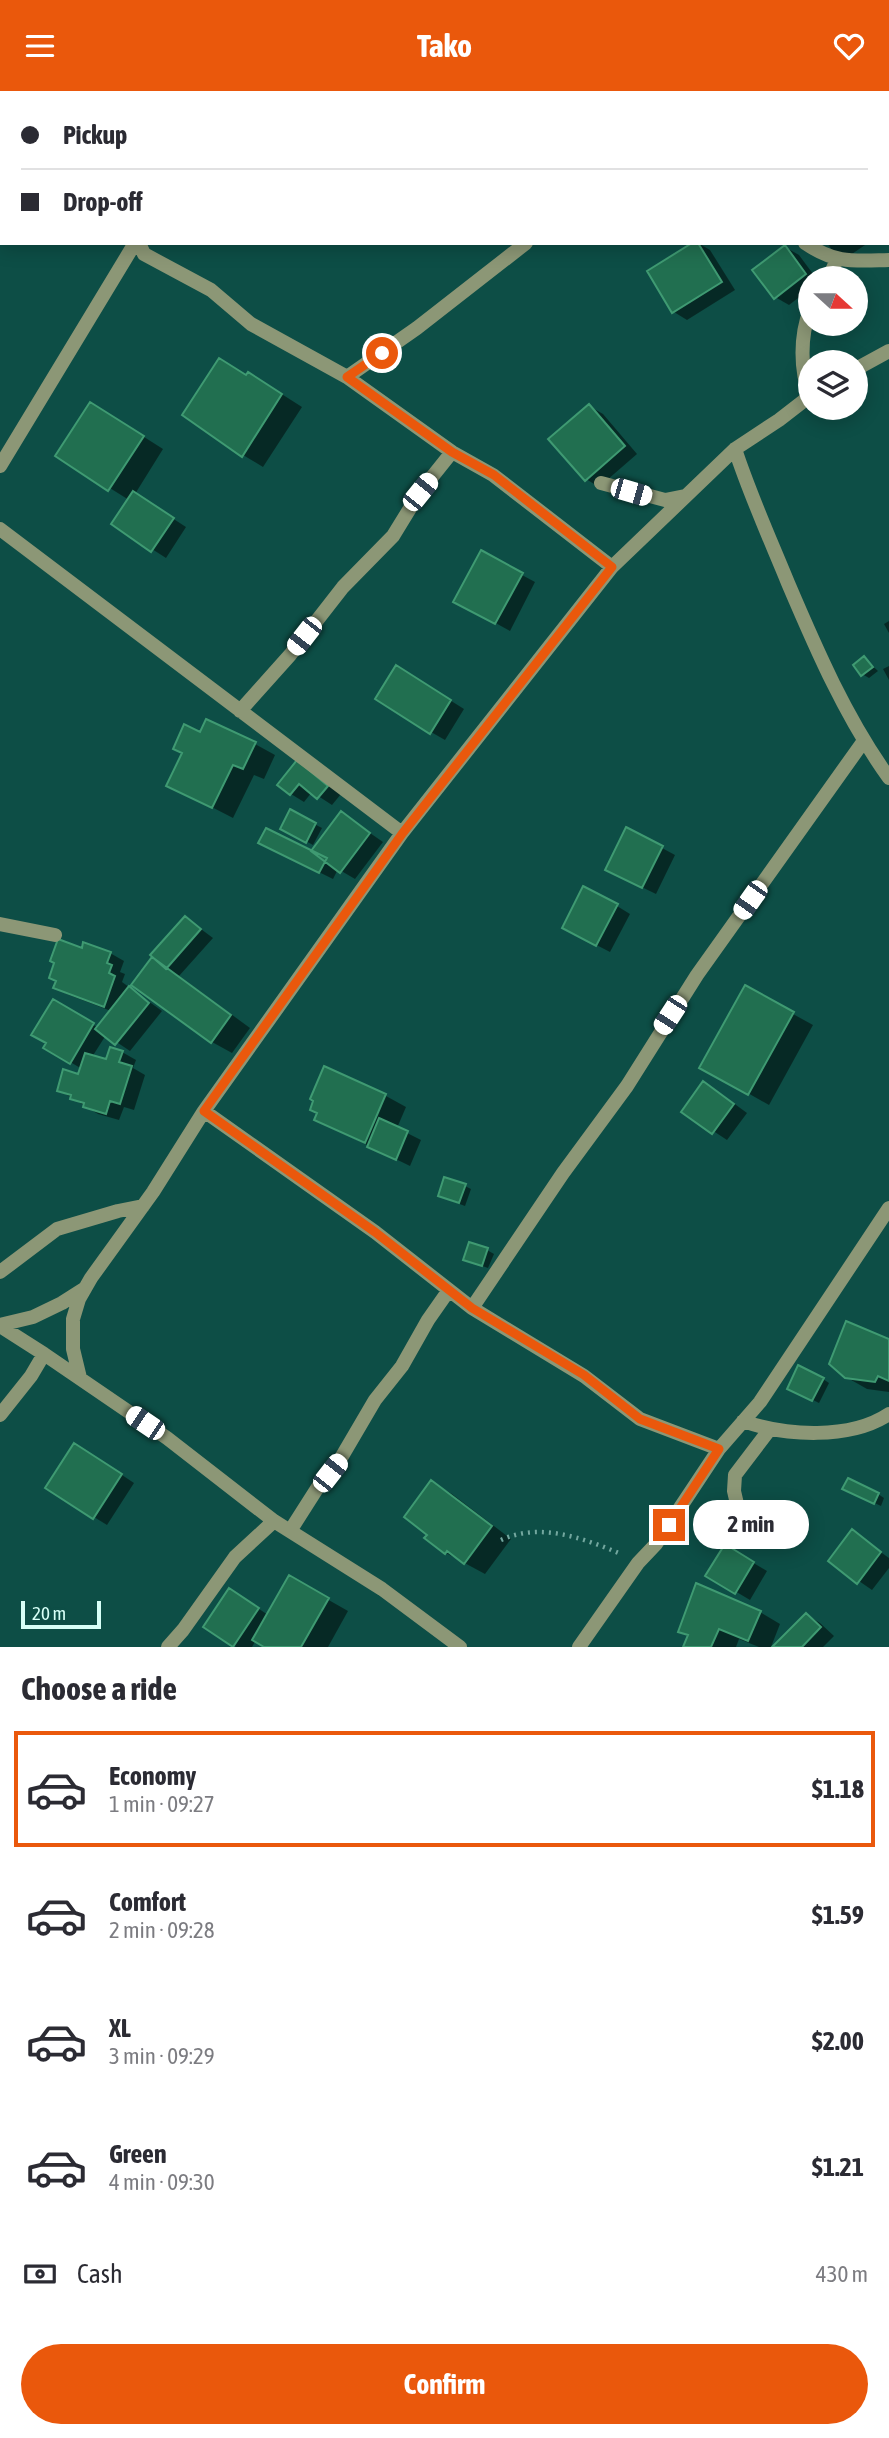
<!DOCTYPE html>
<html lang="en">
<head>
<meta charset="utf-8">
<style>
  body { margin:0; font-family:"Asap Condensed",sans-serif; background:#f7f7f7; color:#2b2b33; height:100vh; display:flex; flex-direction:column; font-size:26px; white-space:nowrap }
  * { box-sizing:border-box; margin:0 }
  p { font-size:23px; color:#7c7c81 }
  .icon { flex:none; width:38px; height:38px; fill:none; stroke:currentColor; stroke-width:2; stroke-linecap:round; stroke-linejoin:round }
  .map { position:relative; height:1556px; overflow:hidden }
  .side { display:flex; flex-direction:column; background:#fff; flex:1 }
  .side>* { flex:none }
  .guide { position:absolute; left:0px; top:0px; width:889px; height:154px; box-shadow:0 4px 18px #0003; display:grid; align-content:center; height:154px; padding:0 21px; background:#fff }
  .needle { width:46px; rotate:111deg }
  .fabs { position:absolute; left:798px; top:175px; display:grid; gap:14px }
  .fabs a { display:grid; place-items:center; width:70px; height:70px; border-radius:50%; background:#fff; box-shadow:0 4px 18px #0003; font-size:35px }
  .scale { position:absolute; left:21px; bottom:18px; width:80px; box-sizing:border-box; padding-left:7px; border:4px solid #d7fff7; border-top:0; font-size:19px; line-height:24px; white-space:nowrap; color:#d7fff7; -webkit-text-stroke:5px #0d4e46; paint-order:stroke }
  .end { position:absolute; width:32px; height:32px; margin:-16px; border:9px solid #ea580c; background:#fff; box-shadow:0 0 0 4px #fff }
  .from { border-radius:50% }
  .bubble { position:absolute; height:49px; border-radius:24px; background:#fff; box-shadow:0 4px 18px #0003; font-size:23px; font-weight:700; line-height:49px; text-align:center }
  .car { position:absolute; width:21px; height:42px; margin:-21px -10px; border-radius:9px; box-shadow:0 0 5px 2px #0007; background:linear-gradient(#fff 24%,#345 0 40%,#fff 0 76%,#345 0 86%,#fff 0) }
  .guide b { display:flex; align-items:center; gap:24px; height:66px; font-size:26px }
  .guide b+b { border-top:2px solid #e1e1e2 }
  .guide i { width:18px; height:18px; background:#2b2b33 }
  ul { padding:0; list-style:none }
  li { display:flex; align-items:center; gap:21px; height:116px; margin:0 14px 10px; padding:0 7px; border:4px solid transparent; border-radius:0px }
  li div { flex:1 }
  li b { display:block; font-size:26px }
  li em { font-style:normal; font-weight:700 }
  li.active { border-color:#ea580c }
  li>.icon { width:63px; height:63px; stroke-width:1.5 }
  h2 { padding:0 21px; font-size:32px; line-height:84px }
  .pay { display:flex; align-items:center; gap:18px; height:77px; padding:0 21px; font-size:26px }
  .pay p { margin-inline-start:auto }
  .cta { display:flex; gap:14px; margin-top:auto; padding:14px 21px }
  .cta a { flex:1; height:80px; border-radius:42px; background:#ea580c; color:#fff; font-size:28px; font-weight:700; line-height:80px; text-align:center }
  header { display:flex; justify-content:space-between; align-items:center; height:91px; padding:0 21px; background:#ea580c; color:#fff; font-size:32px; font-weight:700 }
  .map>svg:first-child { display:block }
  .shadow { fill:#0007 }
  .building { fill:#216f50; stroke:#3f9a72; stroke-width:2 }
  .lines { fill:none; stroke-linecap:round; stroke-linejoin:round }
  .path { stroke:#73a79f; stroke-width:4.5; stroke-dasharray:2 5; stroke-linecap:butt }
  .street { stroke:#8c9776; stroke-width:14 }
  .route { stroke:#ea580c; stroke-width:9 }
</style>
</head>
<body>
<header><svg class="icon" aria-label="menu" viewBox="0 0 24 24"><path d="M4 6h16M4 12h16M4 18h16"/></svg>Tako<svg class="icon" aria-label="heart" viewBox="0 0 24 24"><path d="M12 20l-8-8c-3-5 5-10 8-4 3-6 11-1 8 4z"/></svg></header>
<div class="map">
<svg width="889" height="1556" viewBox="0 0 889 1556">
  <rect width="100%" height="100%" fill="#0d4e46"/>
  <path class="shadow" d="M 698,152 L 710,159 L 735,199 L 687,229 L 674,221 Z
    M 827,152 L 868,152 L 846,167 L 832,159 Z
    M 785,156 L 799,164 L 816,187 L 810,187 L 810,198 L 789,214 L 775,206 Z
    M 248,286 L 269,295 L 302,316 L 263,376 L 243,364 Z
    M 589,315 L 603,323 L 637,363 L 599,396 L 586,388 Z
    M 111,325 L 163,358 L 135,403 L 186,436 L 166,467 L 113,433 L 129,409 L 57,364 Z
    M 481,462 L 535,491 L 510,540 L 456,510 Z
    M 889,530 L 889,542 L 884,533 Z
    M 865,568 L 878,580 L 869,587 L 862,583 Z
    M 889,575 L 889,589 L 883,578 Z
    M 410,584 L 464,618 L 445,649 L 431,641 Z
    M 201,644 L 255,653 L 275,664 L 264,688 L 254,684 L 233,727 L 169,694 Z
    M 298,672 L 341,703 L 332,714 L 312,701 L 304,711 L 291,703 Z
    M 291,721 L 322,737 L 313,754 L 282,737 Z
    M 341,722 L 383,751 L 355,788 L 338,778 L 333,788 L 274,759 L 311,762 Z
    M 662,757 L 675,764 L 656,803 L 621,786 Z
    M 617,815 L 630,823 L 610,861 L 577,844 Z
    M 186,827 L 213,847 L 179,885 L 250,937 L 232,962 L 212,951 L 162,875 Z
    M 83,859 L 110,862 L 124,870 L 120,881 L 125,883 L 122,891 L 162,920 L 130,960 L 106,944 L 92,966 L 107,971 L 122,961 L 136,969 L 133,977 L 145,984 L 134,1019 L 124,1016 L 119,1029 L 98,1023 L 59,999 L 79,985 L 82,978 L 45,956 L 48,951 L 53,910 L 97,936 L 111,920 L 69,904 L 55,897 Z
    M 793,923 L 813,934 L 769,1014 L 702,976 Z
    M 325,978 L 386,1005 L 406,1016 L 397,1037 L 421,1049 L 410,1075 L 316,1029 L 319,1022 L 315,1009 Z
    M 717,1000 L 747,1022 L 727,1049 L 683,1020 Z
    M 465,1095 L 471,1098 L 465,1115 L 446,1108 Z
    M 487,1159 L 494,1163 L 488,1177 L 471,1171 Z
    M 889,1249 L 889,1301 L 867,1298 L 846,1286 Z
    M 823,1288 L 829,1292 L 819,1312 L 795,1300 Z
    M 89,1362 L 134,1392 L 107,1434 L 94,1426 Z
    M 432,1391 L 452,1403 L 511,1448 L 485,1483 L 446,1462 L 429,1443 Z
    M 851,1401 L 878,1403 L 884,1407 L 881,1415 Z
    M 852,1441 L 889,1467 L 889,1477 L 872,1499 L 830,1470 Z
    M 725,1455 L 767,1480 L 750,1509 L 708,1484 Z
    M 290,1487 L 348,1520 L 328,1556 L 268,1556 L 256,1549 L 252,1556 L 236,1556 L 206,1536 L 243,1507 L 268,1524 Z
    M 760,1521 L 780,1533 L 771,1556 L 759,1556 L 739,1548 L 736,1556 L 685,1556 L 690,1545 L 681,1540 Z
    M 807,1524 L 820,1532 L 834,1545 L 823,1556 L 775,1556 Z"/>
  <path class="building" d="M 692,152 L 698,152 L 722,191 L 672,222 L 647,180 Z
    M 785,154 L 806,183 L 774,208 L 752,179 Z
    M 219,267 L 246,284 L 248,281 L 282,303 L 242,366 L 182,324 Z
    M 90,311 L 144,345 L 108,400 L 55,365 Z
    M 589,313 L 625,355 L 585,390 L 548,348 Z
    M 133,400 L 174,427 L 151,461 L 111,433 Z
    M 481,459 L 523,482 L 495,533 L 453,511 Z
    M 864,565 L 873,576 L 861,585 L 853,574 Z
    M 396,574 L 451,609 L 430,643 L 375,608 Z
    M 206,628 L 256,651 L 243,678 L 233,674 L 212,717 L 166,695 L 182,662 L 173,658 L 184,633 L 200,641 Z
    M 297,669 L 328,695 L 317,708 L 299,693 L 290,704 L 277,694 Z
    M 290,718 L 316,732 L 306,752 L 280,738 Z
    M 341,720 L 370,742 L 340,782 L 311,760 Z
    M 626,736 L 663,755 L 642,797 L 605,779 Z
    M 266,737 L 327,767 L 319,782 L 258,752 Z
    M 583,795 L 618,813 L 596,855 L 562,837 Z
    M 185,825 L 201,838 L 166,878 L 150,864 Z
    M 58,848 L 82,857 L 83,851 L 111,861 L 107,872 L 112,874 L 109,882 L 115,885 L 104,916 L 53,897 L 56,890 L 49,887 L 54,872 L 50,870 Z
    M 152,866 L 231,924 L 211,952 L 131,894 Z
    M 745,894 L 794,921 L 748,1004 L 699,977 Z
    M 129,895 L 149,912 L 115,954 L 95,938 Z
    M 53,908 L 94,932 L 70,973 L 43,957 L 46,952 L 31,944 Z
    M 110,956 L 123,960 L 119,971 L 132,975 L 120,1013 L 110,1010 L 106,1023 L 83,1016 L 84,1012 L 70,1008 L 71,1004 L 57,1000 L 63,978 L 78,983 L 85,962 L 106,968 Z
    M 324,975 L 386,1003 L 365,1052 L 314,1029 L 317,1022 L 310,1019 L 313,1010 L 310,1008 Z
    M 703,990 L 734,1013 L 712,1043 L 681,1021 Z
    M 379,1027 L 408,1040 L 396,1069 L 367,1056 Z
    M 444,1086 L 466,1093 L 459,1112 L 438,1105 Z
    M 469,1151 L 488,1157 L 482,1175 L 463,1169 Z
    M 846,1230 L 889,1248 L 889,1290 L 878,1285 L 875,1291 L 845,1287 L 829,1273 Z
    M 798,1274 L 824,1287 L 812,1310 L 787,1298 Z
    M 74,1352 L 122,1383 L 93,1428 L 45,1397 Z
    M 848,1387 L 879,1402 L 874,1413 L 842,1398 Z
    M 431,1389 L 492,1435 L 464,1473 L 447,1460 L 445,1463 L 424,1447 L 427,1444 L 404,1426 Z
    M 852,1438 L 881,1461 L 857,1493 L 828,1470 Z
    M 725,1453 L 754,1471 L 735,1503 L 705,1485 Z
    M 289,1484 L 329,1507 L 301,1556 L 264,1556 L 252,1549 Z
    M 696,1492 L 761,1520 L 748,1550 L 719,1538 L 711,1556 L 683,1556 L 688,1544 L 678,1541 Z
    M 229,1497 L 259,1517 L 233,1556 L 203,1536 Z
    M 806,1522 L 821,1536 L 802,1556 L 772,1556 Z"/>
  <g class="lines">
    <path class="path" d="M 501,1449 C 540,1431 583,1447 621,1463"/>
    <path class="street" d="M 603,0 L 604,2
      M 308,2 L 311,0
      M 763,2 L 766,0
      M 0,20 L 2,21
      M 139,152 L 144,163 L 211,199 L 251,233 L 347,286 L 417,237 L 526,152
      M 805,152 C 836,173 853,170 889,169
      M 829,187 L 837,168
      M 856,278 L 889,260
      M 347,286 L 452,361 L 493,384 L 612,476
      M 735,358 C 750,404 770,448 788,492 C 817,560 846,627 889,687
      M 0,375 L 135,152
      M 601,392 L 665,409 L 685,405
      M 0,438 L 402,742
      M 240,620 L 290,564 L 343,496 L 393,445 L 420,401 L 452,361
      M 0,833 L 55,844
      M 204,1020 L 375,1141 L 472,1217 L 584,1285 L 640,1328 L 719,1358
      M 0,1181 L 57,1138 L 118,1120 L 143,1115
      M 472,1217 L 563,1082 L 627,995 L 697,884 L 863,651
      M 0,1234 L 33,1226 L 62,1212 L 84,1198
      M 0,1235 L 44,1263 L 167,1347 L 274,1430 L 382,1498 L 460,1556
      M 80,1287 L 73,1258 L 73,1228 L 79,1208 L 91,1187 L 153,1101 L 204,1020 L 402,742 L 612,476 L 735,358 L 779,329 L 810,305 C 800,279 800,245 810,219
      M 0,1324 L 31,1285 L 44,1263
      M 743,1330 C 785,1345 850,1349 889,1323
      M 740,1426 L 734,1400 L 735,1384 L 770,1338
      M 290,1440 L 318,1396 L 341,1367 L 375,1309 L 402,1275 L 428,1229 L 449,1199
      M 168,1556 L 183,1539 L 235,1466 L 274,1430
      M 579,1556 L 638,1472 L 656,1453 L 719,1358 L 760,1311 L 889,1117"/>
  </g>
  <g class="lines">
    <path class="route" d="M 382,262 L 347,286 L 452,361 L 494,384 L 612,476 L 402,743 L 204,1020 L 375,1141 L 472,1217 L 584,1284 L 640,1328 L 719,1358 L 669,1434"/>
  </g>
</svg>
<div class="fabs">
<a><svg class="needle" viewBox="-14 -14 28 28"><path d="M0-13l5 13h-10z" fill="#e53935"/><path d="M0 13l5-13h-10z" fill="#7c7c81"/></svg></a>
<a><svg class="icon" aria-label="layers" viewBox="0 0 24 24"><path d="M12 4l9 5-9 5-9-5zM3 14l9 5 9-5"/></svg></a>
</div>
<div class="scale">20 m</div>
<i class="end from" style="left:382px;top:262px"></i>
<i class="end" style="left:669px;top:1434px"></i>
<div class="bubble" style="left:693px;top:1409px;width:116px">2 min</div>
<i class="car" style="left:420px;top:401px;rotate:39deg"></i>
<i class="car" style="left:631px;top:401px;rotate:106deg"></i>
<i class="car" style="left:304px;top:545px;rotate:218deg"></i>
<i class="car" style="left:750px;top:809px;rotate:215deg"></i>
<i class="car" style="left:670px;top:924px;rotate:213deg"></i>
<i class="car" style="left:145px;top:1332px;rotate:304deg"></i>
<i class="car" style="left:330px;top:1382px;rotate:38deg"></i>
<div class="guide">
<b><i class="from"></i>Pickup</b>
<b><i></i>Drop-off</b>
</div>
</div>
<section class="side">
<h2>Choose a ride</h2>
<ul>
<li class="active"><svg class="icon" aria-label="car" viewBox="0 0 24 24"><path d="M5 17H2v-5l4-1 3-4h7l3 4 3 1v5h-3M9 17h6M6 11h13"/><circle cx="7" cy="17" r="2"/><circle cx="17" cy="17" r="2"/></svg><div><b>Economy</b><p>1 min · 09:27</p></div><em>$1.18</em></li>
<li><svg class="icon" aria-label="car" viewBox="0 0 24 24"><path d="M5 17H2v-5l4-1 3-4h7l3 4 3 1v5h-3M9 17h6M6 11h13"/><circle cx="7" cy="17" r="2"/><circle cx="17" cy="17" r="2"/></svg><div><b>Comfort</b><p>2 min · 09:28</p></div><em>$1.59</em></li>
<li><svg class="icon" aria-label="car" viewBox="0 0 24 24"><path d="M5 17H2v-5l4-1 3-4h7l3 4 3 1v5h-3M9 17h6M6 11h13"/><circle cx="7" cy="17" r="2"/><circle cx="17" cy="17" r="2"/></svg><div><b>XL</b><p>3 min · 09:29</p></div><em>$2.00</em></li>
<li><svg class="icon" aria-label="car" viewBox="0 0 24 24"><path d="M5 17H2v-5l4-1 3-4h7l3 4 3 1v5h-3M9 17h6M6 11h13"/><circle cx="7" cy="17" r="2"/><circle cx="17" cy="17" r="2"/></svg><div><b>Green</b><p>4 min · 09:30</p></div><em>$1.21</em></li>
</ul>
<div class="pay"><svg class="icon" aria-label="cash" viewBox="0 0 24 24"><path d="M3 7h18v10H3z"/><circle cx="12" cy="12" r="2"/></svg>Cash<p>430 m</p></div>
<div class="cta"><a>Confirm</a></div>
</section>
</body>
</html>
